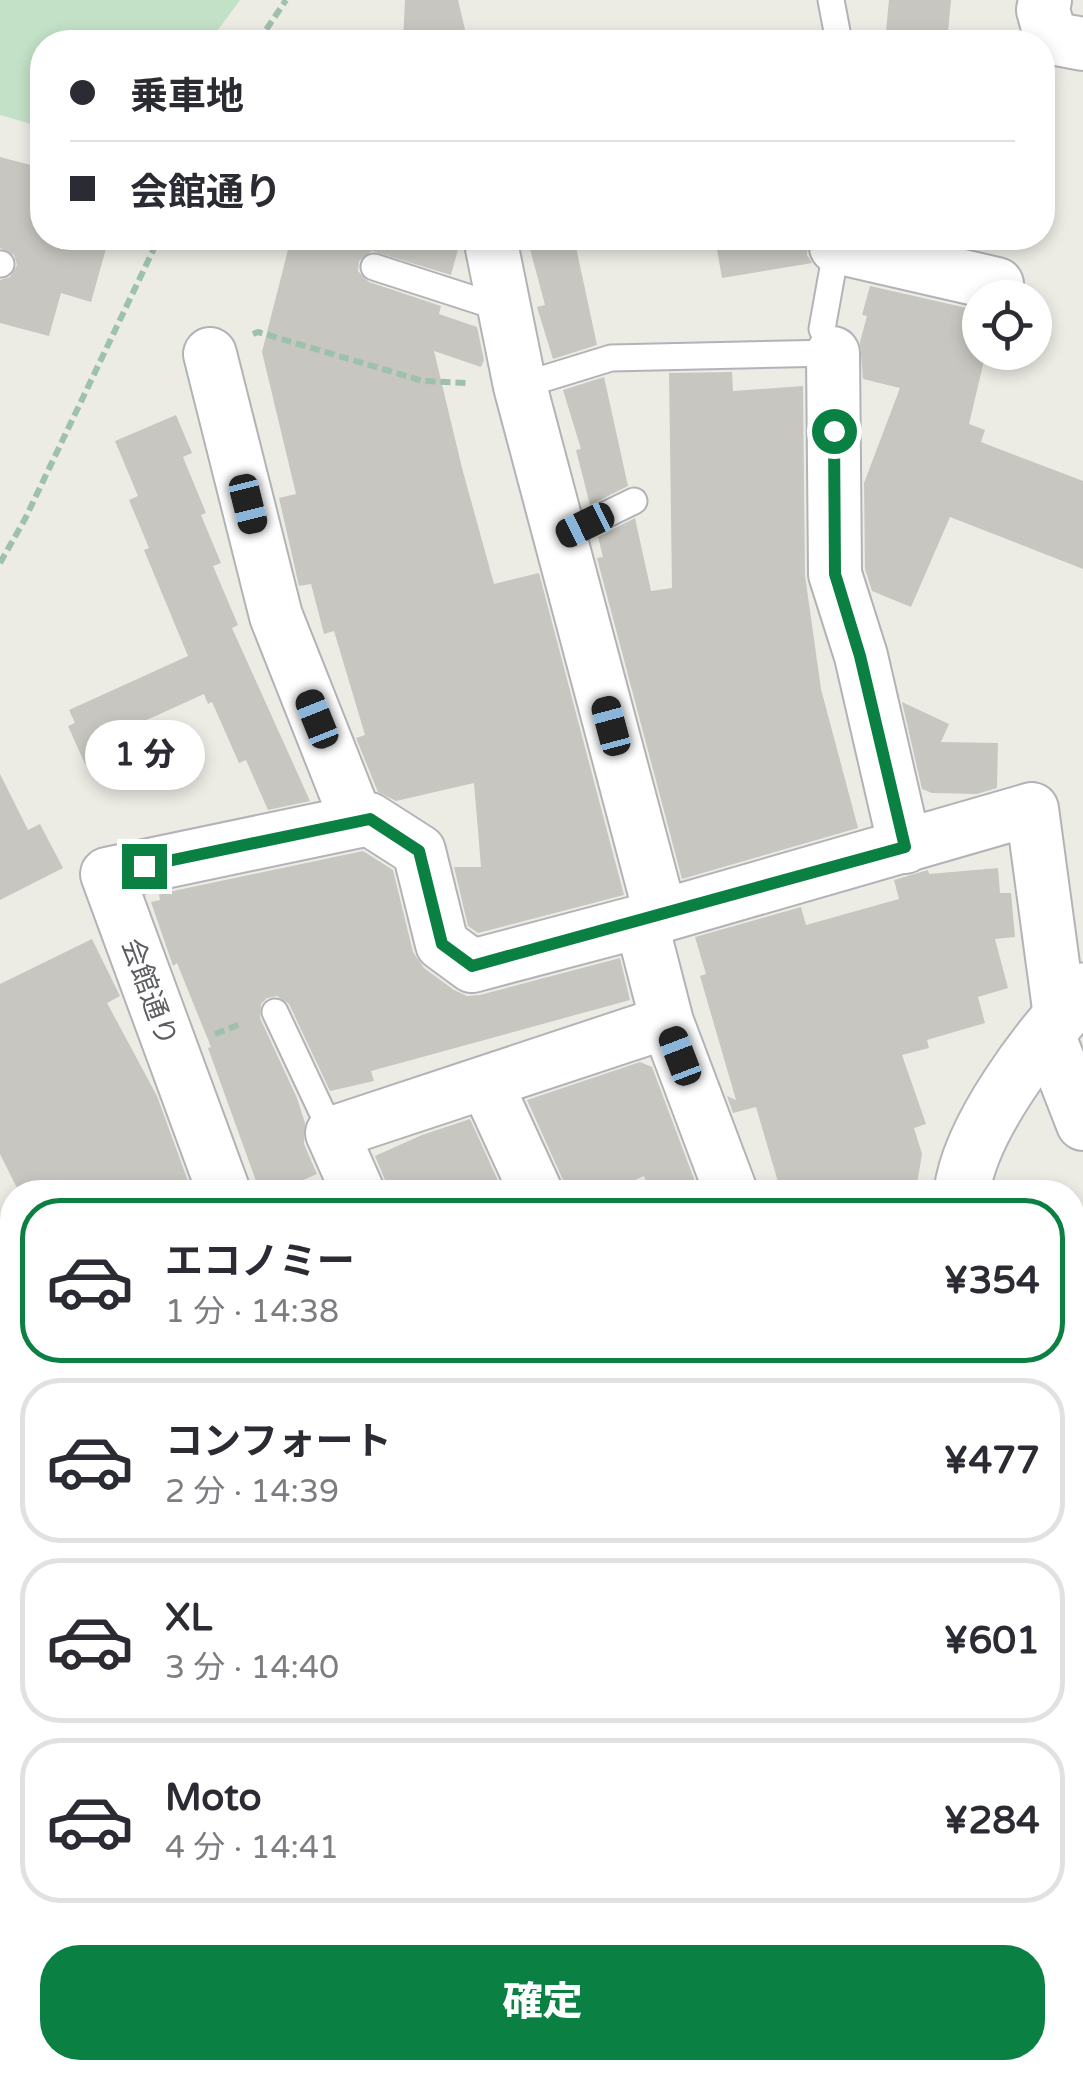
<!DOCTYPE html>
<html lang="ja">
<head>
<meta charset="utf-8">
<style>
  body { margin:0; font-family:"Varela Round","Noto Sans JP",sans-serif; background:#f7f7f7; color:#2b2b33; height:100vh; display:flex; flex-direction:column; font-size:38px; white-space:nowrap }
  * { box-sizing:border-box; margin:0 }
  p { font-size:32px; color:#7c7c81 }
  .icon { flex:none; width:55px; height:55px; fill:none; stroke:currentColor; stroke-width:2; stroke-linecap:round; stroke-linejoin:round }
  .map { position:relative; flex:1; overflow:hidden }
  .side { position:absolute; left:0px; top:1180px; width:1085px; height:900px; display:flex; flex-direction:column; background:#fff; border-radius:40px 40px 0 0; box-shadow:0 5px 15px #0003 }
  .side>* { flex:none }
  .hud { position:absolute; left:30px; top:30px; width:1025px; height:220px; border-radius:40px; box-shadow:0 5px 15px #0003; display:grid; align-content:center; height:220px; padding:0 40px; background:#fff }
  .tools { position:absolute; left:962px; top:280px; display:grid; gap:20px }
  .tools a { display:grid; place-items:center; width:90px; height:90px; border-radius:50%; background:#fff; box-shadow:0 5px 15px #0003; font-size:50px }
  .end { position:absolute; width:45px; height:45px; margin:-22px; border:12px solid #0b8043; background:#fff; box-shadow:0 0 0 5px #fff }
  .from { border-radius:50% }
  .bubble { position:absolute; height:70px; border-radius:35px; background:#fff; box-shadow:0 5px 15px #0003; font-size:32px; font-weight:800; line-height:70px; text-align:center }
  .car { position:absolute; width:30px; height:60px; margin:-30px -15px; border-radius:12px; box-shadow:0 0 8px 2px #0007; background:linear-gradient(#222 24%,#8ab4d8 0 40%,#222 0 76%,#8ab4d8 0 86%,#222 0) }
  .hud b { display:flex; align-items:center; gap:35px; height:95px; font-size:38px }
  .hud b+b { border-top:2px solid #e1e1e2 }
  .hud i { width:25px; height:25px; background:#2b2b33 }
  ul { padding:18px 0 0; list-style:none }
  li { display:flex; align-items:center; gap:30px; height:165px; margin:0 20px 15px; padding:0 20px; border:5px solid #e1e1e2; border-radius:40px }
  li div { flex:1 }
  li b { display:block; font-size:38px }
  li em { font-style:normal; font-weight:800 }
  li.current { border-color:#0b8043 }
  li>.icon { width:90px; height:90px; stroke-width:1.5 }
  .primary-button { display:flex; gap:20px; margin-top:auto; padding:20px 40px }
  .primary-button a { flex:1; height:115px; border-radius:40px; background:#0b8043; color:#fff; font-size:40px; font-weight:800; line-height:115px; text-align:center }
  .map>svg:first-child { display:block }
  .green { fill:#c3e1c7 }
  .building { fill:#c8c6c0 }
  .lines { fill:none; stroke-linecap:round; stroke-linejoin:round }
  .service-casing { stroke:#b1b3b7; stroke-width:29 }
  .minor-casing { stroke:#b1b3b7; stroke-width:56 }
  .secondary-casing { stroke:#b3b5b9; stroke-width:59 }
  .path { stroke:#9dc1ab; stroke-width:6; stroke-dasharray:10 5; stroke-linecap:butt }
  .service { stroke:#fff; stroke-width:25 }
  .minor { stroke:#fff; stroke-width:52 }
  .secondary { stroke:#fff; stroke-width:55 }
  .route { stroke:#0b8043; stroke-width:12 }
  .labels { text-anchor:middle; stroke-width:8; stroke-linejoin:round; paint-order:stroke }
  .street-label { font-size:28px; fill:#5c5e62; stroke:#fff }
</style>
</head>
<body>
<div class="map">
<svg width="1083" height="2080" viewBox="0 0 1083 2080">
  <rect width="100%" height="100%" fill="#ecebe4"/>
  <path class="green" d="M 0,0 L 240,0 L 209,42 L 42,42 L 42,127 L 0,115 Z"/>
  <path class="building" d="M 405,0 L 458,0 L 468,42 L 403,42 Z
    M 889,0 L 951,0 L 947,42 L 885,42 Z
    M 0,157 L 42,168 L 42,238 L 109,238 L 91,302 L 61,293 L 49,336 L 0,323 L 0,280 L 10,277 L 17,265 L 14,255 L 0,248 Z
    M 291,238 L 461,238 L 451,275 L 372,251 L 359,261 L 358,271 L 369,282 L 441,306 L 439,314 L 477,327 L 484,360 L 481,367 L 434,351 L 462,468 L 494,584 L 539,573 L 624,895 L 478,933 L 468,926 L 454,867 L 481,867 L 474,783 L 396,801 L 378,792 L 356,738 L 365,735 L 334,631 L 324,634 L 311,584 L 299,586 L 279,498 L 296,494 L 262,352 Z
    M 527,238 L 574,238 L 597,345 L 553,359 L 537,307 L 545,305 Z
    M 715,238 L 808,238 L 807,255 L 812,263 L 722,278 Z
    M 870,286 L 980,311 L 980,352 L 986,352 L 969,424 L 985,430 L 981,442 L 1083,481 L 1083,569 L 950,517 L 911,607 L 872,591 L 865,569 L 864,483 L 900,388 L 863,379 L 860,342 L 867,316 L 862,315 Z
    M 732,372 L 733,391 L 803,386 L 805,575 L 821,689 L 858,828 L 682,879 L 597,558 L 603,557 L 598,537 L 635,518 L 651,591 L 672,588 L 669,373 Z
    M 604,377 L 628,486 L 590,505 L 576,450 L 581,449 L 563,390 Z
    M 176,415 L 192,453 L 183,457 L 206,513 L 201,515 L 221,563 L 213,566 L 238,625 L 232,628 L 310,801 L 268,810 L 246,760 L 239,763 L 212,702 L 208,704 L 204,694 L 120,732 L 126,745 L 85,764 L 68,726 L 75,723 L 69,710 L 188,656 L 144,550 L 149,548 L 129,500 L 138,496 L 115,441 Z
    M 902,702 L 949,724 L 941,742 L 998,743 L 997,788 L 977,794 L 932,793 L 922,789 Z
    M 0,774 L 28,830 L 40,824 L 63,868 L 0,900 Z
    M 363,851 L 393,870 L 413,952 L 424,968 L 454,990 L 467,996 L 480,995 L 620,958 L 630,1000 L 371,1071 L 374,1081 L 330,1091 L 289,1004 L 277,996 L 267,998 L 261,1004 L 260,1018 L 297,1098 L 305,1123 L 304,1144 L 317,1174 L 301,1181 L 305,1192 L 260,1192 L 208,1048 L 211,1047 L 177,963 L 173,966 L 151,902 L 160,900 L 159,894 Z
    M 998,868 L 1000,893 L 1011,893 L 1015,937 L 995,939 L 1008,988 L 978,997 L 985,1023 L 927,1040 L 929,1048 L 902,1055 L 926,1124 L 914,1128 L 922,1154 L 917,1184 L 889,1192 L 781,1192 L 756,1107 L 733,1113 L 727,1096 L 736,1100 L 700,976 L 706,974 L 695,937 L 801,907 L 806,925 L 899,899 L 894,880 L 928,870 L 929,874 Z
    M 92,939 L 120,996 L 107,1003 L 157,1096 L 192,1192 L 19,1192 L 0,1154 L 0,984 Z
    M 640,1062 L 652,1067 L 699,1192 L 650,1192 L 644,1176 L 609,1192 L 566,1192 L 563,1180 L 527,1100 Z
    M 470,1119 L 500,1185 L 483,1192 L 390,1192 L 375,1156 L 422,1135 Z"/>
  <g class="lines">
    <defs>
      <path id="service" d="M 831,0 L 839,42
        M 0,264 L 1,264
        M 374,267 L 504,309
        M 520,386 L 611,358 L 833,353 L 822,329 L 838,240
        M 560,537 L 634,501
        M 275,1012 L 332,1133
        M 1072,1582 L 1082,1577
        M 606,2068 L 628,2080"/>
      <path id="minor" d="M 1045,0 L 1043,10 L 1051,38 L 1083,44
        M 490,238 L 520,386 L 661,916
        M 836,247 L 997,284
        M 833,353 L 835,574 L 861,656 L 905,847
        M 210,354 L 276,616 L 357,821
        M 641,921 L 667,1022 L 731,1192
        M 1048,1034 L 1083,1124
        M 486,1083 L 536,1192
        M 224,1192 L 107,874 L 369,819 L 419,851 L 442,944 L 472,966 L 661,916 L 1032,809 L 1060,1016
        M 358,1192 L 332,1133 L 667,1022
        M 0,1262 L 12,1287
        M 0,1901 L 12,1906
        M 121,2080 L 126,2068"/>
      <path id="secondary" d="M 962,1192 C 970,1127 1039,1039 1083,991
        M 702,2080 L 709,2068"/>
    </defs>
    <use href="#service" class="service-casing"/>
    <use href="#minor" class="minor-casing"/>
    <use href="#secondary" class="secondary-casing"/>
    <path class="path" d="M 258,42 L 286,0
      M 253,334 L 258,332 L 423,381 L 468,383
      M 0,563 L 25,519 L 159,238
      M 215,1034 L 241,1024
      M 1072,1403 L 1083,1403"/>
    <use href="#service" class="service"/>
    <use href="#minor" class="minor"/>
    <use href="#secondary" class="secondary"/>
  </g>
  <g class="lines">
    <path class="route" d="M 144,866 L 370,819 L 419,851 L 442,944 L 472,966 L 905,847 L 860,656 L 835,574 L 834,431"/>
  </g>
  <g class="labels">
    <g class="street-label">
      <text transform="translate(150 992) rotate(70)" y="10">会館通り</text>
    </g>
  </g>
</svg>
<div class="tools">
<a><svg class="icon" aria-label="locate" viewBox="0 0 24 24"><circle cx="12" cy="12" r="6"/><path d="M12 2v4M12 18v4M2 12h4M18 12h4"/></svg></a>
</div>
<i class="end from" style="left:834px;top:431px"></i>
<i class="end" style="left:144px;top:866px"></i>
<div class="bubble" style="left:85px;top:720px;width:120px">1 分</div>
<i class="car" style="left:248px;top:504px;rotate:166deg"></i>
<i class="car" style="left:585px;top:525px;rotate:244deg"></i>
<i class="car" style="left:317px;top:719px;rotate:338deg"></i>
<i class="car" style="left:611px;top:726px;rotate:345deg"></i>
<i class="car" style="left:680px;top:1056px;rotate:339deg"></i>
<div class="hud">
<b><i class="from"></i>乗車地</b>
<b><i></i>会館通り</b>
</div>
<section class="side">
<ul>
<li class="current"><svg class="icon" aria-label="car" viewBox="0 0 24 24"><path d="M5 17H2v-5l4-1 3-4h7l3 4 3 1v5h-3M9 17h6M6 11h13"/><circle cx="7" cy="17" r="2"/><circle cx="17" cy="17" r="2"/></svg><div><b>エコノミー</b><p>1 分 · 14:38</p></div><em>¥354</em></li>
<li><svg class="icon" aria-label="car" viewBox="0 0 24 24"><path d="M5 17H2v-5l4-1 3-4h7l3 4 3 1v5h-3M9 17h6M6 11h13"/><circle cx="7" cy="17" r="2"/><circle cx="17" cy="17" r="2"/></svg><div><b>コンフォート</b><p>2 分 · 14:39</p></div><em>¥477</em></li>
<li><svg class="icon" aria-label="car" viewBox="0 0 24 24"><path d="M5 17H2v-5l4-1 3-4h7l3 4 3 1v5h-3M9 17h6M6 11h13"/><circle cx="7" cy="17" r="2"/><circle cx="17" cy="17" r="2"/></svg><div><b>XL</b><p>3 分 · 14:40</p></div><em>¥601</em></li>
<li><svg class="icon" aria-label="car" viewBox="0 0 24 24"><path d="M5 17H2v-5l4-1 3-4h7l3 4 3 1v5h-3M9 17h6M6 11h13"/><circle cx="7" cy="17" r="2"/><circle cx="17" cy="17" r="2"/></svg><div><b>Moto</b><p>4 分 · 14:41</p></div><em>¥284</em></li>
</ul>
<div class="primary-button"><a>確定</a></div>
</section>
</div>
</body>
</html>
